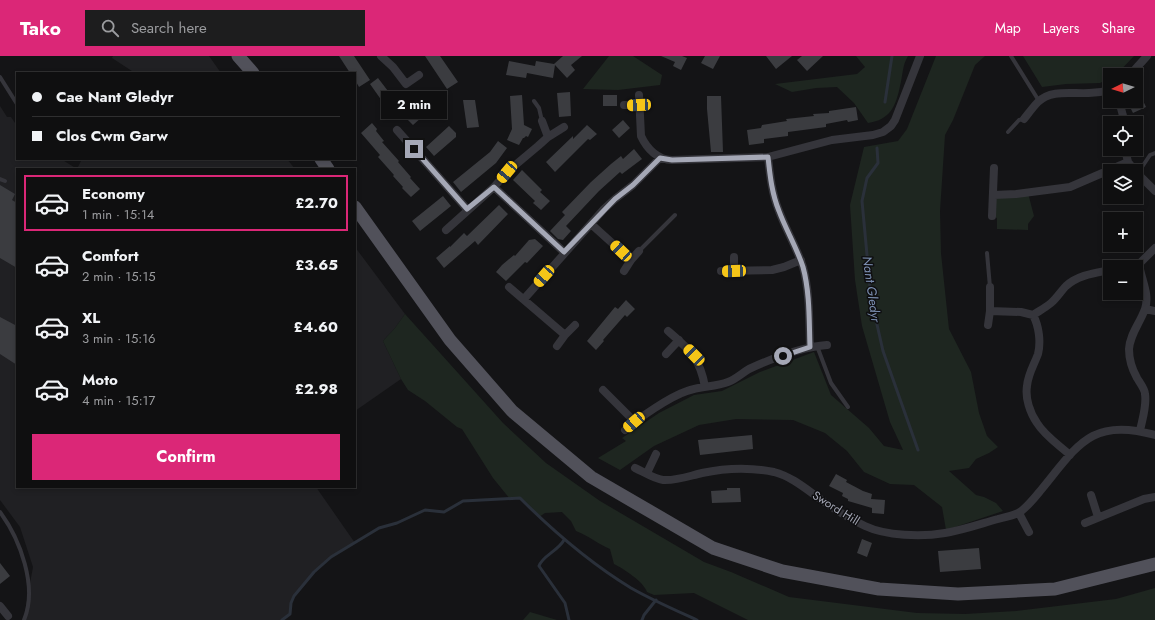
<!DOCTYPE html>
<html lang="en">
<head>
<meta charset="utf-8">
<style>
  body { margin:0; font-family:Jost,sans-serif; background:#1d1d1e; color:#f1f3f6; height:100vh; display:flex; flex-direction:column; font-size:15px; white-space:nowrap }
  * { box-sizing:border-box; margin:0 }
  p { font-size:13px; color:#9b9c9f }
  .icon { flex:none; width:22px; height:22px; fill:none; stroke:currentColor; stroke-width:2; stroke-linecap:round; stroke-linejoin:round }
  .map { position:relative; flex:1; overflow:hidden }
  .details { position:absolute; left:16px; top:112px; width:340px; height:320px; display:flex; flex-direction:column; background:#0f0f10; border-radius:0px; box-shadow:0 2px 6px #0003,0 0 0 1px #2f2f30 }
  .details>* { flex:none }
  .top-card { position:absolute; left:16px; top:16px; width:340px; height:88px; border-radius:0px; box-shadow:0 2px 6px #0003,0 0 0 1px #2f2f30; display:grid; align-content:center; height:88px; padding:0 16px; background:#0f0f10 }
  .needle { width:26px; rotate:265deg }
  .fabs { position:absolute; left:1103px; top:12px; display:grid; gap:8px }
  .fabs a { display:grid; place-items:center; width:40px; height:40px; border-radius:0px; background:#0f0f10; box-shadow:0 2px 6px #0003,0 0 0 1px #2f2f30; font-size:20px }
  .end { position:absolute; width:18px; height:18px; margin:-9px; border:5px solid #a5a8b6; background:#111; box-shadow:0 0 0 2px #111 }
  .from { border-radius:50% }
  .bubble { position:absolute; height:28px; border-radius:0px; background:#0f0f10; box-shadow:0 2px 6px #0003,0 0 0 1px #2f2f30; font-size:13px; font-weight:700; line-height:28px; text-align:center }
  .car { position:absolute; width:12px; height:24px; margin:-12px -6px; border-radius:5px; box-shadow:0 0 3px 1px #0007; background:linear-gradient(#f5c518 24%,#345 0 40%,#f5c518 0 76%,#345 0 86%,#f5c518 0) }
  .top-card b { display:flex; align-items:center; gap:14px; height:38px; font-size:15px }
  .top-card b+b { border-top:1px solid #2f2f30 }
  .top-card i { width:10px; height:10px; background:#f1f3f6 }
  ul { padding:7px 0 0; list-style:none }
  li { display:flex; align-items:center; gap:12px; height:56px; margin:0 8px 6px; padding:0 8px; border:2px solid transparent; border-radius:0px }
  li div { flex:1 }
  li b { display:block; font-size:15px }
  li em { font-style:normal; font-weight:700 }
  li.on { border-color:#db2777 }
  li>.icon { width:36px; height:36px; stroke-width:1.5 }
  .button { display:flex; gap:8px; margin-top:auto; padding:8px 16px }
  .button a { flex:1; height:46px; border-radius:0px; background:#db2777; color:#fff; font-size:16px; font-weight:700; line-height:46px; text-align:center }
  header { display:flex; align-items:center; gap:24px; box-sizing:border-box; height:56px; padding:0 20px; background:#db2777; color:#fff }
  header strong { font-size:19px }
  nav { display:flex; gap:22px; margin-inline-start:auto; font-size:14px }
  .search { width:280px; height:36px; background:#1d1d1e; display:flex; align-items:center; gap:10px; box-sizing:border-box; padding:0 14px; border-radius:0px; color:#9b9c9f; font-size:15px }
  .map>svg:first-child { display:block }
  .built { fill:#202023 }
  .green { fill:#1e2620 }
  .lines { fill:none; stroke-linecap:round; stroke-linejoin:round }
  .stream { stroke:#2a303a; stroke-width:3 }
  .building { fill:#3b3c40 }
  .service { stroke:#35353b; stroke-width:4 }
  .minor { stroke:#35353b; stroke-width:8 }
  .primary { stroke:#51515a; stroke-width:13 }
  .route { stroke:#a5a8b6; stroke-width:5 }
  .labels { text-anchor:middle; stroke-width:3; stroke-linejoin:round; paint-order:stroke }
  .street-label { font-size:12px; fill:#a5a8b6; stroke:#0f0f11 }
  .water-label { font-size:13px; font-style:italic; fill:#7c90b2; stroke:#0f0f11 }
</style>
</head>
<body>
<header>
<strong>Tako</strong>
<div class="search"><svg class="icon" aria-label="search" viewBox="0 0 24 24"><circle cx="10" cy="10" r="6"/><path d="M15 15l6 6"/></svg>Search here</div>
<nav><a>Map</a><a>Layers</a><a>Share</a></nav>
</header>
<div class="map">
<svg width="1155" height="564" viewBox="0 0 1155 564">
  <rect width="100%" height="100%" fill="#141416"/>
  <path class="built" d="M 113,0 L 209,0 L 221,17 L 135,17 L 112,2 Z
    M 0,50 L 7,61 L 11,61 L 17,70 L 17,103 L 61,103 L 77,113 L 82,103 L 287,103 L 295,113 L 17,113 L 17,431 L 316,431 L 355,487 L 331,501 L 314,516 L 294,540 L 291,547 L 290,558 L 282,564 L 22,564 L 24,560 L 33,511 L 20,471 L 0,444 Z
    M 355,191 L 405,258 L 395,272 L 383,285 L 401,323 L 355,355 Z"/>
  <path class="green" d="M 609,0 L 633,0 L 662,19 L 660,29 L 618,34 L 583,33 Z
    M 856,0 L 908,0 C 902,10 903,19 900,30 C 896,50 890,64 868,67 L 854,47 L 837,31 L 816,32 L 792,36 L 775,28 L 857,18 L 865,11 Z
    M 936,0 L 985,0 L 975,9 L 953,64 L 945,79 L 940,155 L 941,197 L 949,273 L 971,316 L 979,357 L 987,380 L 998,391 L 989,397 L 976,403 L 969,412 L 949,415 L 976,439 L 984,441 L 996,447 L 1003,455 L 946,474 L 942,451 L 914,429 L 890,428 L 864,416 L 847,395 L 825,377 L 793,364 L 736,363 L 699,369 L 654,390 L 620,414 L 598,402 L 626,385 L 622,382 L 659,357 L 694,339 L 722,335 L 760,316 L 814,296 L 831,339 L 869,372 L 884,390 L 903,394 L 890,366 L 862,270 L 855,224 L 850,149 L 864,91 L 898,85 L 907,73 Z
    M 1023,0 L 1134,0 L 1116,19 L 1110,19 L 1110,22 L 1100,27 L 1066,28 L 1042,31 Z
    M 1028,137 L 1034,160 L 1028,168 L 1028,174 L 997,173 L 997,162 L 992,160 L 994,139 Z
    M 405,258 L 503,367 L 546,407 L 600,445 L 704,506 L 731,516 L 789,541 L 917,557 L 965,558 L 1016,555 L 1116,543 L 1155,532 L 1155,564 L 748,564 L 694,537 L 654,539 L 647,536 C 644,526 624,513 614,508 L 610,493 C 598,488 589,480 576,475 L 571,465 L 562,456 L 545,457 L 539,461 L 520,442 L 510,443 L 493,422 L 462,373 L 457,371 L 425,345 L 408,334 L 401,323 L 383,285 L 395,272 Z
    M 530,556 L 557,564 L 558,564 L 523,564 Z"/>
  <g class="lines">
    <path class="stream" d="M 885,46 L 892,0
      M 877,92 L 878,107 L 867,122 L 862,145 L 871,242 L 883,295 L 918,394
      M 564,484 C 558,495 542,500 539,510 L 565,547 L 569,564
      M 282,564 L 290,558 L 291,547 L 294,540 L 314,516 L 331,501 L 379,472 L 397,467 L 425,454 L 444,456 L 463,445 L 520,442 C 554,476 590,507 631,532 C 652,544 675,554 697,564
      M 642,564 L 644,559 L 656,544"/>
  </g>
  <path class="building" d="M 339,0 L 354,0 L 370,24 L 359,31 L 355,24 L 355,17 L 350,17 Z
    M 425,0 L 440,0 L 458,26 L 447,33 Z
    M 563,0 L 582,0 L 571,9 L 575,14 L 567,22 L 555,9 L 553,22 L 527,17 L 526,22 L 506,19 L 509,5 L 535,10 L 536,5 L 554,8 Z
    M 661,0 L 682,0 L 687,2 L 681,14 L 673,10 L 675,6 Z
    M 705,0 L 720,0 L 713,13 L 701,7 Z
    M 766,0 L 792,0 L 776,13 Z
    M 802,0 L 823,0 L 807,15 L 797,4 Z
    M 378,22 L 391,39 L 382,45 L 370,28 Z
    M 1136,30 L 1146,51 L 1133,57 L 1127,45 L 1136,45 Z
    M 570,36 L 571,60 L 559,61 L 557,37 Z
    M 522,39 L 524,69 L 532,73 L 528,81 L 526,80 L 524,82 L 523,82 L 519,89 L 507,84 L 512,73 L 510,40 Z
    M 603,39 L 617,39 L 617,50 L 603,50 Z
    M 707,40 L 721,40 L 723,96 L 711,96 L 707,53 Z
    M 463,44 L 475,44 L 479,71 L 467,72 Z
    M 414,51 L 422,61 L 413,69 L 404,60 Z
    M 856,51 L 858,64 L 848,66 L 847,64 L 826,68 L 826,71 L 788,76 L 788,80 L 764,83 L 764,87 L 749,89 L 747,74 L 761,72 L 762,69 L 787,65 L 786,63 L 814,60 L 813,58 L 829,57 L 829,55 Z
    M 623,64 L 630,72 L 619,82 L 612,74 Z
    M 372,67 L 377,73 L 376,75 L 384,85 L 382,86 L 399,105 L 398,106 L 411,121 L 410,122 L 420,133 L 411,141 L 402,132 L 403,131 L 393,120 L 394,119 L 378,101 L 380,99 L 361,77 Z
    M 587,69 L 597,78 L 590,84 L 588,83 L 555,116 L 546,106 L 573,80 L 573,83 Z
    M 449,70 L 456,77 L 456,81 L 434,100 L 426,91 Z
    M 498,85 L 507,92 L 496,107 L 461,136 L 453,126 L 490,96 Z
    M 634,93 L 642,103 L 622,118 L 620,116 L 599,135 L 566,170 L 571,175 L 563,184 L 558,183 L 550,175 L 565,159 L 562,156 L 591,126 L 611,108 L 621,100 L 623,103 Z
    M 522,114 L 542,134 L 540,136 L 550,145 L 541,154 L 533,147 L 535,145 L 513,124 Z
    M 0,129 L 15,138 L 12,144 L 17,147 L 17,212 L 0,202 Z
    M 443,140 L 451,150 L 420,175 L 412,165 Z
    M 499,149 L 508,158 L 478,189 L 475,185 L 444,212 L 436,202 L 450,190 L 450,191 L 464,177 L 467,180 Z
    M 535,183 L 543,190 L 527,207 L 525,206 L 506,225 L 496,216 L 502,209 L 514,199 L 515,200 L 529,184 Z
    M 626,244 L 635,253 L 627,261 L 625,259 L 603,284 L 604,285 L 596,294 L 587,285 L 615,251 L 618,253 Z
    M 0,261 L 17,270 L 17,309 L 0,298 Z
    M 752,379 L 753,393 L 700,399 L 698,384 Z
    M 836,418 L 847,424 L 846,426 L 863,435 L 872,438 L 871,443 L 885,444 L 884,458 L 872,457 L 872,452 L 848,445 L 848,443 L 842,440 L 843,437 L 829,430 Z
    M 727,432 L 740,432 L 741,446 L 712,447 L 711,435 L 727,434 Z
    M 862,483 L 872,487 L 867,501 L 857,497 Z
    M 979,492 L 981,513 L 940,516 L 938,495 Z
    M 0,507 L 10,520 L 0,528 Z"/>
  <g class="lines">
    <path class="service" d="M 1011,0 L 1039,45
      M 0,21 L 17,48
      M 534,45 L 539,52 L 542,65
      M 1008,76 L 1019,64 L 1024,63
      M 1138,117 L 1150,99 L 1155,97
      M 0,123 L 5,125
      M 639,195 L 675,159
      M 987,197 L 990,231
      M 817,290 L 831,327 L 848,351
      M 0,456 C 20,483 38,531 24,564"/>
    <path class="minor" d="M 381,0 L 393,11 L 406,28 L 419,19
      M 1130,19 L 1147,0
      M 639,39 L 641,80 C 647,93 658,104 672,104 L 768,101 L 832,84 L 873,79 L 883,76 L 891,70 L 895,64 L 920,0
      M 1119,45 L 1125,67
      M 624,49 L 639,49
      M 1024,63 C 1028,58 1033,51 1038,46 C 1051,33 1072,38 1089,37 C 1096,37 1103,36 1110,34
      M 542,65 L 548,81
      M 397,74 L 467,153
      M 1125,93 L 1128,106 L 1135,115
      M 768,101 C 770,120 772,138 779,155 C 786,174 797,192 803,211 C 810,237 809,265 810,291
      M 1136,116 L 1155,135
      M 494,131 L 564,196
      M 994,139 L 1016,138 L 1070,131 L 1128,106
      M 992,160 L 994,112
      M 591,168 L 631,204 L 639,195
      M 446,174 L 494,131 L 507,116 L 538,90 L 548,81 L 564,71
      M 734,201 L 734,215
      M 1139,208 C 1141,223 1150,238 1145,253 C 1140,267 1130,278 1129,293 C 1129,303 1132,313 1137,322 C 1140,327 1145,333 1145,338 C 1147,350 1142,364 1140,375
      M 1122,211 L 1139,208 L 1155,192
      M 624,215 L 631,204
      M 721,215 L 772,214 L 784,211 L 801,204
      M 509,231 L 565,279 L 575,269
      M 990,231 L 990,255 L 1021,256 L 1033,259
      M 524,243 L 604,153 L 615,143 L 633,129 L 660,102
      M 1145,253 L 1155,255
      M 988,269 L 990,255
      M 668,275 C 690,294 700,302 705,331
      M 557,290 L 565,279
      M 666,298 L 679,284
      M 603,334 L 635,366
      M 625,374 C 639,362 669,341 687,335 C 700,330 715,331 728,326 C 736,323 742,317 749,313 C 773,302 800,291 827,289
      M 1070,399 C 1059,389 1045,380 1037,367 C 1030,357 1025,342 1027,330 C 1028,318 1034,309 1038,298 C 1041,286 1039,270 1033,259 C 1039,255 1045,252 1051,247 C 1057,242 1061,235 1066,230 C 1078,219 1095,217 1110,214
      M 635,412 C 644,416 654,423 663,424 C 676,425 689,420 702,417 C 725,412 750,411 774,416 C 793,421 807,434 823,445 C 836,454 850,463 865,470 C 886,480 922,481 945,477 C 963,474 980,468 998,463 C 1004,461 1012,460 1018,457 C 1025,454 1036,440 1041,434 C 1078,389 1091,361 1155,379
      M 647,417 L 656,398
      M 1091,439 L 1098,461
      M 1019,457 L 1029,476
      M 1085,467 L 1144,443 L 1155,441
      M 0,550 L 8,560"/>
    <path class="primary" d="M 238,0 L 253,17
      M 321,103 L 328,113
      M 355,151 L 450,284 L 512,355 L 591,421 L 713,492 L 782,515 L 879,533 L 958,538 L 1055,533 L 1155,508"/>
  </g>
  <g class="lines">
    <path class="route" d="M 414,93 L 467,153 L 494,131 L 564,196 L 615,143 L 633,129 L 660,102 L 672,104 L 768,101 C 770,120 772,138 779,155 C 786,174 797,192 803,211 C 810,237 809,265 810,291 L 783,300"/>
  </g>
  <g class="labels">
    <g class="street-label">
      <text transform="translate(836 452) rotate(32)" y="4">Sword Hill</text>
    </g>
    <g class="water-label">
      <text transform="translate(872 233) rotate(82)" y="5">Nant Gledyr</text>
    </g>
  </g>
</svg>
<div class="fabs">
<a><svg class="needle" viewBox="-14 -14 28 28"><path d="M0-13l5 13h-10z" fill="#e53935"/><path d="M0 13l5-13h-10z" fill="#9b9c9f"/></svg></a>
<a><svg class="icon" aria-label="locate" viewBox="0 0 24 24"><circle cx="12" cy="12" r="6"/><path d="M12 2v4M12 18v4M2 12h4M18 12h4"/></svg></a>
<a><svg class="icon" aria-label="layers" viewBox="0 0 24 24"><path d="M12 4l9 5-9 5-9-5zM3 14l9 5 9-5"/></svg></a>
<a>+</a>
<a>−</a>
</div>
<i class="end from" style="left:783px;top:300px"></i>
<i class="end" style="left:414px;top:93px"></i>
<div class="bubble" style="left:381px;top:35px;width:66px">2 min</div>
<i class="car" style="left:639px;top:49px;rotate:267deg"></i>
<i class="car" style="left:507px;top:116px;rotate:220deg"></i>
<i class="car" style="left:621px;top:195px;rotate:313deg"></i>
<i class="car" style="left:734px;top:215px;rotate:268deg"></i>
<i class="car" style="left:544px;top:220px;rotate:221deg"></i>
<i class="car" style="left:694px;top:299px;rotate:315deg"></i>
<i class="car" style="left:634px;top:366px;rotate:229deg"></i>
<div class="top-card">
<b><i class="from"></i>Cae Nant Gledyr</b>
<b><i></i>Clos Cwm Garw</b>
</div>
<section class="details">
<ul>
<li class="on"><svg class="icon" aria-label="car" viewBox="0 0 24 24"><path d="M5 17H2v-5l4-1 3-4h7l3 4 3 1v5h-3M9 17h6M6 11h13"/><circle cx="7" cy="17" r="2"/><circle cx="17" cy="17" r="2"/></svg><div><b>Economy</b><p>1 min · 15:14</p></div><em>£2.70</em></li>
<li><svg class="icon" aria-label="car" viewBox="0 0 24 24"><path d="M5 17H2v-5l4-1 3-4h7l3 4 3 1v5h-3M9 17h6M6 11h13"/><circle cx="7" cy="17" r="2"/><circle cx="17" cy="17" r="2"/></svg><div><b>Comfort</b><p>2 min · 15:15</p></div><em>£3.65</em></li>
<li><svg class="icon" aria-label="car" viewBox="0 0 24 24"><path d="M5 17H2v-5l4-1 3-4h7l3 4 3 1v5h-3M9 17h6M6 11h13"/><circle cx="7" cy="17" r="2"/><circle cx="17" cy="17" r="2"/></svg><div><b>XL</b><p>3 min · 15:16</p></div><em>£4.60</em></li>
<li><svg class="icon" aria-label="car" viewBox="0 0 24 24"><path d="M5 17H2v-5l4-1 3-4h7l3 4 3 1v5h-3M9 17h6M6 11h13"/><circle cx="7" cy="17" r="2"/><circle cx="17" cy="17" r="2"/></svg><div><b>Moto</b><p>4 min · 15:17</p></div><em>£2.98</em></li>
</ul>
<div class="button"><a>Confirm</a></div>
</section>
</div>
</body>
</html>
